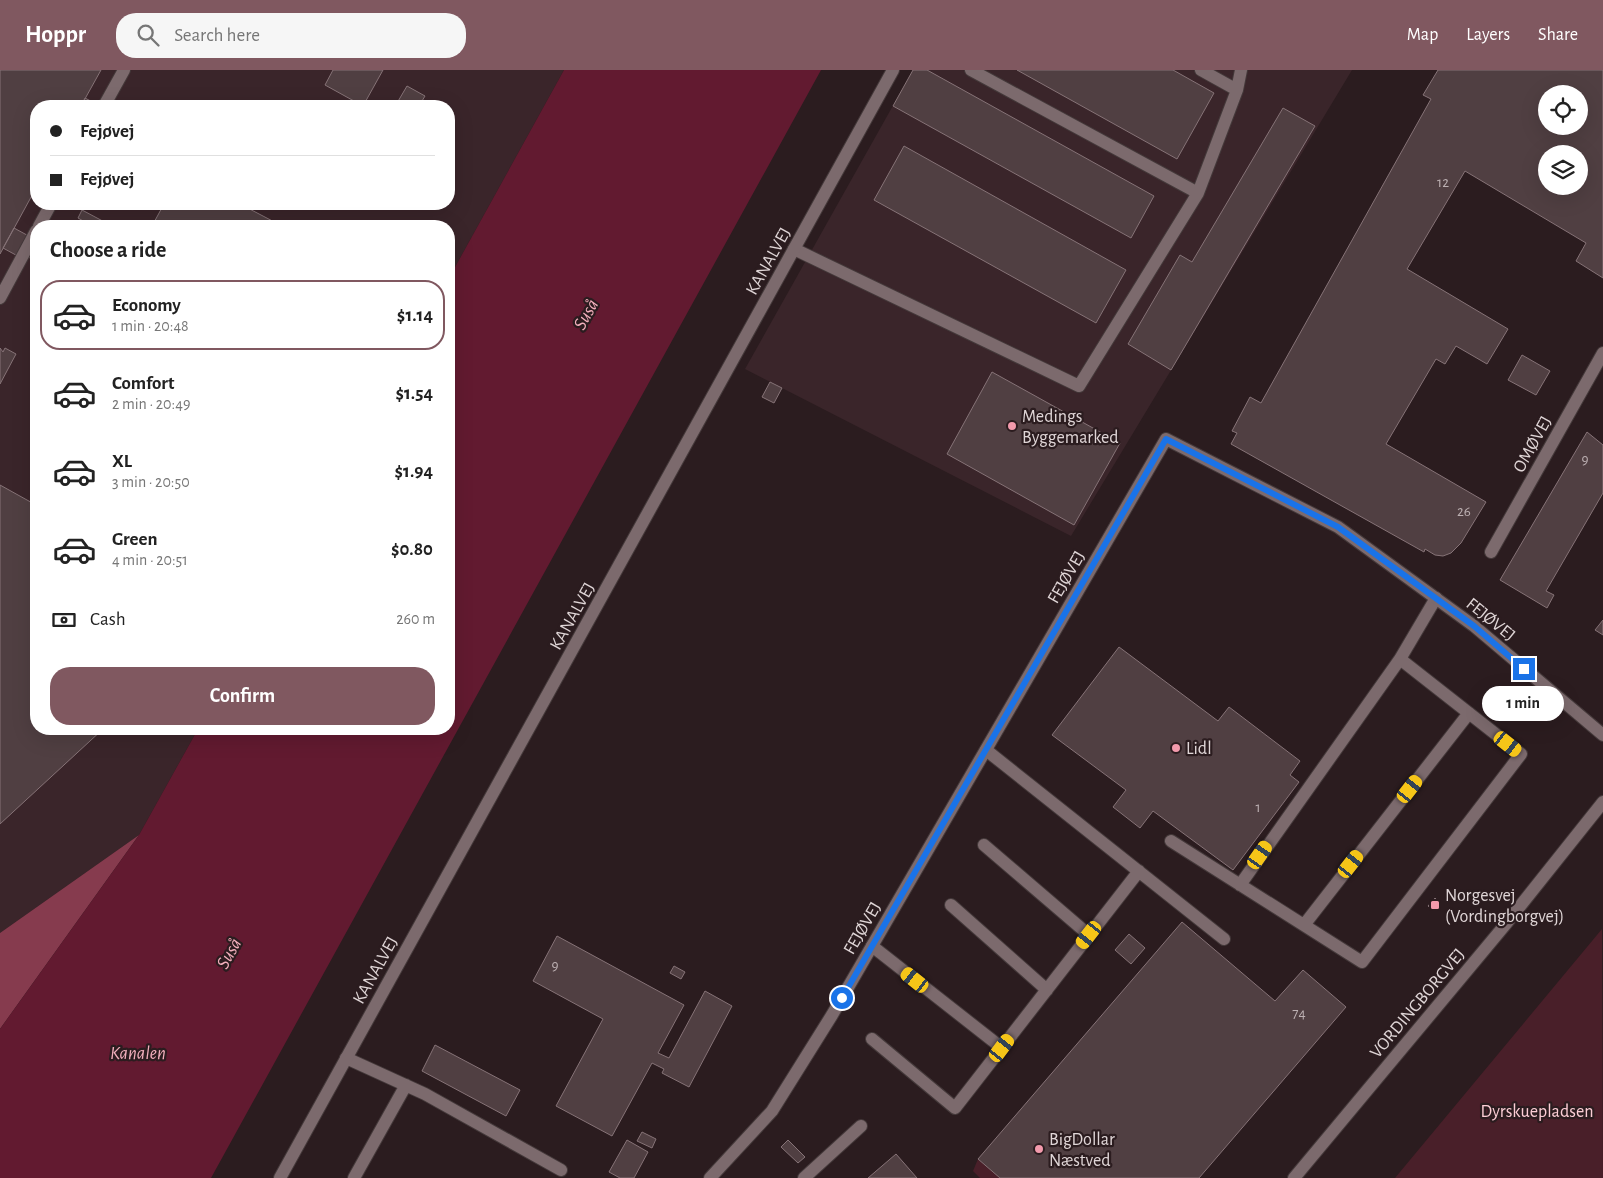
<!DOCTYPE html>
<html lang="en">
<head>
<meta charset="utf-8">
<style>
  body { margin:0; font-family:"Alegreya Sans",sans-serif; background:#f6f6f6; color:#222; height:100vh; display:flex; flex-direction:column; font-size:19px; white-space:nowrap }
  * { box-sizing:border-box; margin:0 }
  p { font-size:16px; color:#767676 }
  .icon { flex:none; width:28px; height:28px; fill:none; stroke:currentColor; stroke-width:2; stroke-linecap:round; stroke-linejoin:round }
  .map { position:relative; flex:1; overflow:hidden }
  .drawer { position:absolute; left:30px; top:150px; width:425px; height:515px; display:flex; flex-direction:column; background:#fff; border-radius:20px; box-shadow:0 5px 20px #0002 }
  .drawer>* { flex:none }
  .hud { position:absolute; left:30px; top:30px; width:425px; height:110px; border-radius:20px; box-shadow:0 5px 20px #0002; display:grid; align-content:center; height:110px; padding:0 20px; background:#fff }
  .fabs { position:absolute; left:1538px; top:15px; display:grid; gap:10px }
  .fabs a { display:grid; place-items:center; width:50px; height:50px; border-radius:50%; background:#fff; box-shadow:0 5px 20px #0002; font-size:25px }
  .end { position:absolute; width:22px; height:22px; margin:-11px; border:6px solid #1a73e8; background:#fff; box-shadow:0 0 0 2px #fff }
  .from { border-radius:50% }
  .bubble { position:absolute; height:35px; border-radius:18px; background:#fff; box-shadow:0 5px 20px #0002; font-size:16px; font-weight:600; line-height:35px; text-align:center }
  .car { position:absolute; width:15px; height:30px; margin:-15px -8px; border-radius:6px; box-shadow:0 0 4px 1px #0007; background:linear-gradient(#f5c518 24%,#345 0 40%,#f5c518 0 76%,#345 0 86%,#f5c518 0) }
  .hud b { display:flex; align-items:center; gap:18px; height:48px; font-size:19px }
  .hud b+b { border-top:1px solid #e0e0e0 }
  .hud i { width:12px; height:12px; background:#222 }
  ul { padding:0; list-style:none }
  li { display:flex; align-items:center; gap:15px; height:70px; margin:0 10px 8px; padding:0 10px; border:2px solid transparent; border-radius:20px }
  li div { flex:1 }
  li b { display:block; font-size:19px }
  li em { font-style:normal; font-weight:600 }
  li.selected { border-color:#805860 }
  li>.icon { width:45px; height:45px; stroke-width:1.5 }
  h2 { padding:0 20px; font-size:22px; line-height:60px }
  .pay { display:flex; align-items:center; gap:12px; height:55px; padding:0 20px; font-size:19px }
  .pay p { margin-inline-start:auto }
  .cta { display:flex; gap:10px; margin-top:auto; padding:10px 20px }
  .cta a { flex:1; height:58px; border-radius:20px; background:#805860; color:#fff; font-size:20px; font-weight:600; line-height:58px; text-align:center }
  header { display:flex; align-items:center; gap:30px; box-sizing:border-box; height:70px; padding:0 25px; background:#805860; color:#fff }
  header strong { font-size:24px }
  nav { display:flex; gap:28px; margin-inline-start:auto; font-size:18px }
  .search { width:350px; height:45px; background:#f6f6f6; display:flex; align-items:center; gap:12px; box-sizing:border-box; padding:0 18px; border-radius:20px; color:#767676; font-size:19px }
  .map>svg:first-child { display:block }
  .built { fill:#3a252a; fill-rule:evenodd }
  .green { fill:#491f29 }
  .forest { fill:#863b4e }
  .water { fill:#621a30 }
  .building { fill:#503f42; stroke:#867377; fill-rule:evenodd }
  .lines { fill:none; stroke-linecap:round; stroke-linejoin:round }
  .service-casing { stroke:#44393a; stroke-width:14 }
  .minor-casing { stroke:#44393a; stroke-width:14 }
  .tertiary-casing { stroke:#44393a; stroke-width:14 }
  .service { stroke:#7c6a6d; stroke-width:12 }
  .minor { stroke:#7c6a6d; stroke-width:12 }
  .tertiary { stroke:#7c6a6d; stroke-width:12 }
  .route { stroke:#1a73e8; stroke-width:6 }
  .poi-dot { fill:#f29aac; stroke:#2b1c1f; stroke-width:2 }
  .labels { text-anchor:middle; stroke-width:4.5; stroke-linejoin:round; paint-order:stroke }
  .number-label { font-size:15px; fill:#bcb0b2 }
  .street-label { font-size:18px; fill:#e0d6d7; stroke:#2b1c1f }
  .poi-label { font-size:18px; fill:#e0d6d7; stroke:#2b1c1f; text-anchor:start }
  .park-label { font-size:18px; fill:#fccdd5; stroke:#2b1c1f }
  .water-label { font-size:19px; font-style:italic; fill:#f2afbc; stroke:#2b1c1f }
</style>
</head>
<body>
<header>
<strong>Hoppr</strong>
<div class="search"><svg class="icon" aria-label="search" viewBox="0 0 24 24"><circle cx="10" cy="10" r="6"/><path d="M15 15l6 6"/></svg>Search here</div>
<nav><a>Map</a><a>Layers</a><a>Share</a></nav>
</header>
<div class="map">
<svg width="1603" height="1108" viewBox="0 0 1603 1108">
  <rect width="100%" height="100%" fill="#2b1c1f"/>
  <path class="built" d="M 0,0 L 564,0 L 449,208 L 449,156 L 36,156 L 36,659 L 198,659 L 139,765 L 0,863 ZM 36,36 L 449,36 L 449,134 L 36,134 Z
    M 913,0 L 1352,0 L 1071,466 L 745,299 Z"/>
  <path class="green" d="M 1602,859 L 1603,1108 L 1395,1108 Z
    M 978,1089 L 1000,1108 L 980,1108 L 973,1101 Z"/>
  <path class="forest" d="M 139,765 L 0,959 L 0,863 Z"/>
  <path class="water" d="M 564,0 L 821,0 L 211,1108 L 0,1108 L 0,959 L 139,765 L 198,659 L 449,659 L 449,208 Z"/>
  <path class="building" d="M 0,0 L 101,0 L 81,36 L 36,36 L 36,118 L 0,184 Z
    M 333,0 L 383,0 L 363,36 L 325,15 Z
    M 913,0 L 927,0 L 1154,126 L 1131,168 L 893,36 Z
    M 1017,0 L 1173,0 L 1214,23 L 1177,89 Z
    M 1438,0 L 1603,0 L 1603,208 L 1576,191 L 1586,173 L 1465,101 L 1407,199 L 1508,259 L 1487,294 L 1456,276 L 1445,294 L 1436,289 L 1386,374 L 1486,432 L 1461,473 L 1451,483 L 1443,486 L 1435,485 L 1425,479 L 1424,482 L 1231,374 L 1237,363 L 1232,361 L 1250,327 L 1261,333 L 1431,29 L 1423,25 ZM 1546,24 L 1579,24 L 1579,56 L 1546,56 ZM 1546,84 L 1579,84 L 1579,116 L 1546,116 Z
    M 407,16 L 425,26 L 419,36 L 402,36 L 397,33 Z
    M 85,28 L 100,36 L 81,36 Z
    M 1283,38 L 1315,56 L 1171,300 L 1128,274 L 1180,185 L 1192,192 Z
    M 904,76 L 1126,200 L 1096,253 L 874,130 Z
    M 164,134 L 240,134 L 282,156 L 152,156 Z
    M 82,140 L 112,156 L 92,156 L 78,148 Z
    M 14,158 L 36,170 L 36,192 L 27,186 L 25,190 L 3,178 Z
    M 0,278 L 3,282 L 5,278 L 16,284 L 0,314 Z
    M 1522,285 L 1550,301 L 1536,325 L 1508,310 Z
    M 992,302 L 1120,373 L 1074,455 L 947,384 Z
    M 770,312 L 782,318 L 774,333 L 762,327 Z
    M 1587,362 L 1603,375 L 1603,423 L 1546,521 L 1554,525 L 1547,538 L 1500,510 Z
    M 0,415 L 36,435 L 36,659 L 103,659 L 0,754 Z
    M 1603,550 L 1603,565 L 1595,560 Z
    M 1119,577 L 1218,651 L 1229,637 L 1300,691 L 1290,705 L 1299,712 L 1233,800 L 1153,741 L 1140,758 L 1113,737 L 1126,720 L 1052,665 Z
    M 1435,828 L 1439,832 L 1433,840 L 1428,836 Z
    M 1182,852 L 1275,931 L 1303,900 L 1346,937 L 1199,1108 L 1000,1108 L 978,1089 Z
    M 1129,864 L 1145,878 L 1131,894 L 1115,880 Z
    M 557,866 L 684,935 L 658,983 L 669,988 L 705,921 L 732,936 L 689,1017 L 662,1003 L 664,999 L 652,993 L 612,1066 L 556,1036 L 603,949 L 533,911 Z
    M 674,896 L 685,902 L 681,909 L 670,903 Z
    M 435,975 L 520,1020 L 506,1046 L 422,1001 Z
    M 642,1062 L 656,1069 L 652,1078 L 637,1071 Z
    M 627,1070 L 648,1082 L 634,1108 L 620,1108 L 609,1102 Z
    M 788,1070 L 805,1087 L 798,1093 L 781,1077 Z
    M 896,1084 L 917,1108 L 868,1108 Z"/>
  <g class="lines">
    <defs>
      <path id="service" d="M 971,0 L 1198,123
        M 1201,0 L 1237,20
        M 794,179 L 1079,316 L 1198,123 L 1237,20 L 1241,0
        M 986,680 L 1224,869
        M 1171,771 L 1362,892 L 1521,684 L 1400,589
        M 984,775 L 1089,865
        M 1240,815 L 1400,589 L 1436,528
        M 951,835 L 1047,920
        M 1304,855 L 1469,643
        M 872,876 L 1002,978
        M 872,969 L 955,1038 L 1139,801
        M 346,988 L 425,1024 L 561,1100
        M 354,1108 L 406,1015
        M 804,1108 L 861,1056"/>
      <path id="minor" d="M 104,36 L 124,0
        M 39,156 L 51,134
        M 0,228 L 36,161
        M 1491,482 L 1603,283
        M 280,1108 L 893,0
        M 710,1108 L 772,1041 L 832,945 L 1166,369 L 1338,457 L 1474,556 L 1603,665"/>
      <path id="tertiary" d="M 1294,1108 L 1505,855 L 1603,732"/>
    </defs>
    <use href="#service" class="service-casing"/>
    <use href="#minor" class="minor-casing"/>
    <use href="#tertiary" class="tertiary-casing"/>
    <use href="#service" class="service"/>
    <use href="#minor" class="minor"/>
    <use href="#tertiary" class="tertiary"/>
  </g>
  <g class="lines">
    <path class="route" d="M 842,928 L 1166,369 L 1338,457 L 1474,556 L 1524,599"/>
  </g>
  <g class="poi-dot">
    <circle cx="1012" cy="356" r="5"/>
    <circle cx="1176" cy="678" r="5"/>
    <rect x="1430" y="830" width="10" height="10" rx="2.5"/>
    <circle cx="1039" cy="1079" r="5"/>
  </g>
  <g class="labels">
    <g class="number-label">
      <text x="1443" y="117">12</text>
      <text x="1585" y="394">9</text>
      <text x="1464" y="446">26</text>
      <text x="1258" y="742">1</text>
      <text x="555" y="900">9</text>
      <text x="1299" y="948">74</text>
    </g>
    <g class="street-label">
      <text transform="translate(768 191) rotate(-61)" y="6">KANALVEJ</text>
      <text transform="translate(1532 374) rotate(-61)" y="6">OMØVEJ</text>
      <text transform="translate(1066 507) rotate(-60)" y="6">FEJØVEJ</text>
      <text transform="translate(572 546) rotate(-61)" y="6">KANALVEJ</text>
      <text transform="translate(1491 549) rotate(39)" y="6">FEJØVEJ</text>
      <text transform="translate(862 858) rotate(-60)" y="6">FEJØVEJ</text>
      <text transform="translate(375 900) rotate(-61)" y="6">KANALVEJ</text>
      <text transform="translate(1417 933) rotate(-50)" y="6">VORDINGBORGVEJ</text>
    </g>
    <g class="poi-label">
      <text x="1022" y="352">Medings<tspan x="1022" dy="21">Byggemarked</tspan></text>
      <text x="1186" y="684">Lidl</text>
      <text x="1445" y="831">Norgesvej<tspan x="1445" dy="21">(Vordingborgvej)</tspan></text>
      <text x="1049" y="1075">BigDollar<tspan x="1049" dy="21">Næstved</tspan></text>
    </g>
    <g class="park-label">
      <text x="1537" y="1047">Dyrskuepladsen</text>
    </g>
    <g class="water-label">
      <text transform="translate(585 244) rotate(-61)" y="7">Suså</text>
      <text transform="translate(228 883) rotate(-61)" y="7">Suså</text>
      <text x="138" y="989">Kanalen</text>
    </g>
  </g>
</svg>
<div class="fabs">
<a><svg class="icon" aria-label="locate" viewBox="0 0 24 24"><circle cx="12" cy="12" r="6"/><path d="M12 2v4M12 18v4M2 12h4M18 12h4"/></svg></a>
<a><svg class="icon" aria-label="layers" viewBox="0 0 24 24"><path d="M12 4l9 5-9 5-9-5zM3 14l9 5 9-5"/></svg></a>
</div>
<i class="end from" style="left:842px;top:928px"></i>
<i class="end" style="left:1524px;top:599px"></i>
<div class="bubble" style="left:1482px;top:616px;width:82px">1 min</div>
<i class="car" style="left:1508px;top:674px;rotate:128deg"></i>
<i class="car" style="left:1410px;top:719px;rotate:38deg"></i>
<i class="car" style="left:1260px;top:785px;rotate:35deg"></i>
<i class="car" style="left:1351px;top:794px;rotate:38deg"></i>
<i class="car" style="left:1089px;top:865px;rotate:218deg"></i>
<i class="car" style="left:915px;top:910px;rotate:308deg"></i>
<i class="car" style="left:1002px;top:978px;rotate:37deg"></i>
<div class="hud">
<b><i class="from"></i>Fejøvej</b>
<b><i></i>Fejøvej</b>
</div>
<section class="drawer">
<h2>Choose a ride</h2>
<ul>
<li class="selected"><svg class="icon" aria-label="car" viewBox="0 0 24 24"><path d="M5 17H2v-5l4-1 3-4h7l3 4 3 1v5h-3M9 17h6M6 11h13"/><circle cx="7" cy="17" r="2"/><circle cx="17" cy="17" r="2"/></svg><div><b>Economy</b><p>1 min · 20:48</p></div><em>$1.14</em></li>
<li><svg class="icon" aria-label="car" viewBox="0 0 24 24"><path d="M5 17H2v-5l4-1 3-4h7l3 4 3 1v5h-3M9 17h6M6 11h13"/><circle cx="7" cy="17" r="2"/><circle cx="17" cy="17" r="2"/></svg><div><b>Comfort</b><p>2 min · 20:49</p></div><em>$1.54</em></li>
<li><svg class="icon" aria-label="car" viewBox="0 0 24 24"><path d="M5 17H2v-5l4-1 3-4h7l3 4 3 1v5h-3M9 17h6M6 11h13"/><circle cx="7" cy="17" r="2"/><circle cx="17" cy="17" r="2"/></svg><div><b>XL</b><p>3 min · 20:50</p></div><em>$1.94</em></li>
<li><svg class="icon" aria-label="car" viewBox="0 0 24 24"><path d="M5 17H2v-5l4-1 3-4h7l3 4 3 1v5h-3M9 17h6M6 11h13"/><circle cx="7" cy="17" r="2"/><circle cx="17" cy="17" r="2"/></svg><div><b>Green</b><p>4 min · 20:51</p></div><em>$0.80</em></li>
</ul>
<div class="pay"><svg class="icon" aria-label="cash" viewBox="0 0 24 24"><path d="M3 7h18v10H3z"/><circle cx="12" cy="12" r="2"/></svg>Cash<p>260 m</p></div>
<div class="cta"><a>Confirm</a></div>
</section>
</div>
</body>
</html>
